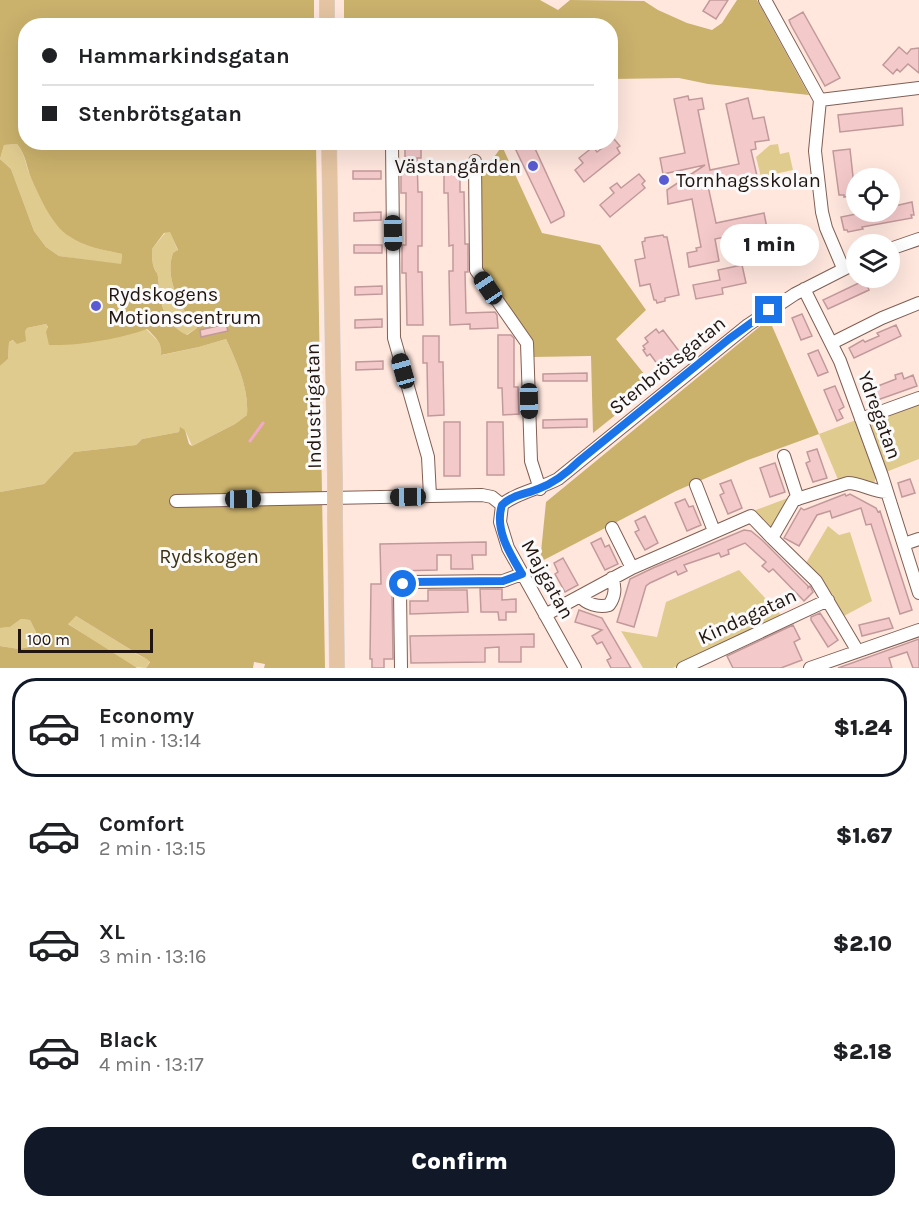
<!DOCTYPE html>
<html lang="en">
<head>
<meta charset="utf-8">
<style>
  body { margin:0; font-family:Karla,sans-serif; background:#f2f2f2; color:#202124; height:100vh; display:flex; flex-direction:column; font-size:22px; white-space:nowrap }
  * { box-sizing:border-box; margin:0 }
  p { font-size:20px; color:#757577 }
  .icon { flex:none; width:33px; height:33px; fill:none; stroke:currentColor; stroke-width:2; stroke-linecap:round; stroke-linejoin:round }
  .map { position:relative; height:668px; overflow:hidden }
  .sheet { display:flex; flex-direction:column; background:#fff; flex:1 }
  .sheet>* { flex:none }
  .guide { position:absolute; left:18px; top:18px; width:600px; height:132px; border-radius:24px; box-shadow:0 6px 24px #0002; display:grid; align-content:center; height:132px; padding:0 24px; background:#fff }
  .tools { position:absolute; left:846px; top:168px; display:grid; gap:12px }
  .tools a { display:grid; place-items:center; width:54px; height:54px; border-radius:50%; background:#fff; box-shadow:0 6px 24px #0002; font-size:30px }
  .scale { position:absolute; left:18px; bottom:15px; width:135px; box-sizing:border-box; padding-left:6px; border:3px solid #221510; border-top:0; font-size:16px; line-height:21px; white-space:nowrap; color:#221510; -webkit-text-stroke:4px #fafafa; paint-order:stroke }
  .end { position:absolute; width:27px; height:27px; margin:-14px; border:8px solid #1a73e8; background:#fff; box-shadow:0 0 0 3px #fff }
  .from { border-radius:50% }
  .bubble { position:absolute; height:42px; border-radius:21px; background:#fff; box-shadow:0 6px 24px #0002; font-size:20px; font-weight:800; line-height:42px; text-align:center }
  .car { position:absolute; width:18px; height:36px; margin:-18px -9px; border-radius:8px; box-shadow:0 0 4px 2px #0007; background:linear-gradient(#222 24%,#8ab4d8 0 40%,#222 0 76%,#8ab4d8 0 86%,#222 0) }
  .guide b { display:flex; align-items:center; gap:21px; height:57px; font-size:22px }
  .guide b+b { border-top:2px solid #e0e0e0 }
  .guide i { width:15px; height:15px; background:#202124 }
  ul { padding:10px 0 0; list-style:none }
  li { display:flex; align-items:center; gap:18px; height:99px; margin:0 12px 9px; padding:0 12px; border:3px solid transparent; border-radius:24px }
  li div { flex:1 }
  li b { display:block; font-size:22px }
  li em { font-style:normal; font-weight:800 }
  li.active { border-color:#111827 }
  li>.icon { width:54px; height:54px; stroke-width:1.5 }
  .button { display:flex; gap:12px; margin-top:auto; padding:12px 24px }
  .button a { flex:1; height:69px; border-radius:24px; background:#111827; color:#fff; font-size:24px; font-weight:800; line-height:69px; text-align:center }
  .map>svg:first-child { display:block }
  .green { fill:#e0cb8f }
  .forest { fill:#cab16c; fill-rule:evenodd }
  .lines { fill:none; stroke-linecap:round; stroke-linejoin:round }
  .stream { stroke:#f1a9c8; stroke-width:3 }
  .building { fill:#f4c9ca; stroke:#c2999a; stroke-width:1.5 }
  .minor-casing { stroke:#815f53; stroke-width:14 }
  .major-casing { stroke:#d7d5d4; stroke-width:16 }
  .minor { stroke:#fff; stroke-width:12 }
  .major { stroke:#e4c4a2; stroke-width:15 }
  .major-bridge-casing { stroke:#d7d5d4; stroke-width:16; stroke-linecap:butt }
  .major-bridge { stroke:#e4c4a2; stroke-width:15 }
  .route { stroke:#1a73e8; stroke-width:8 }
  .poi-dot { fill:#5a5bd3; stroke:#fafafa; stroke-width:2 }
  .labels { text-anchor:middle; stroke-width:6; stroke-linejoin:round; paint-order:stroke }
  .poi-label { font-size:20px; fill:#221510; stroke:#fafafa; text-anchor:start }
  .street-label { font-size:20px; fill:#221510; stroke:#fafafa }
  .park-label { font-size:20px; fill:#3d3213; stroke:#fafafa }
</style>
</head>
<body>
<div class="map">
<svg width="919" height="668" viewBox="0 0 919 668">
  <rect width="100%" height="100%" fill="#ffe7de"/>
  <path class="green" d="M 17,144 C 25,154 25,162 29,173 C 33,183 40,193 45,202 C 68,243 77,244 122,254 L 121,265 L 59,256 L 46,247 L 34,231 L 11,169 L 0,159 L 4,145 Z
    M 778,144 L 780,154 L 789,152 L 793,170 L 761,177 L 756,157 L 770,145 Z
    M 170,231 L 178,251 L 173,253 C 164,279 181,309 197,328 L 186,335 C 163,324 160,301 158,277 C 157,271 157,274 154,268 C 152,263 152,255 152,249 L 165,233 Z
    M 111,294 L 158,341 L 162,348 L 162,355 L 199,347 L 226,339 C 237,363 249,388 247,415 L 235,424 L 192,446 L 185,430 L 180,428 L 179,432 L 142,439 L 136,445 L 74,452 L 44,484 L 0,492 L 0,366 L 8,359 L 9,342 L 14,340 L 27,328 L 46,324 L 48,328 Z
    M 919,403 L 919,459 L 886,472 L 868,422 Z
    M 856,420 L 876,478 L 874,483 L 839,482 L 819,434 Z
    M 793,496 L 773,528 L 769,527 L 753,511 Z
    M 828,526 L 839,535 L 850,532 L 872,601 L 844,616 L 816,572 L 806,563 Z
    M 739,570 L 781,615 L 673,668 L 643,668 L 621,631 L 657,637 L 666,602 Z
    M 76,616 L 133,651 C 138,657 145,656 150,661 L 146,668 L 133,667 L 67,623 Z
    M 21,619 L 30,620 L 36,632 L 34,646 L 19,649 L 0,646 L 0,628 L 10,627 Z"/>
  <path class="forest" d="M 0,0 L 314,0 L 314,25 L 26,26 L 26,142 L 316,143 L 325,668 L 264,668 L 265,664 L 254,662 L 253,668 L 146,668 L 150,662 C 145,656 138,656 133,651 L 76,616 L 68,624 L 137,668 L 0,668 L 0,646 L 19,649 L 34,646 L 36,632 L 30,620 L 21,619 L 10,627 L 0,628 L 0,492 L 44,484 L 74,452 L 136,445 L 142,439 L 179,432 L 180,427 L 185,430 L 189,444 L 192,446 L 235,424 L 247,415 C 249,388 237,363 226,339 L 199,347 L 161,355 C 163,343 155,337 147,329 C 119,339 78,346 49,345 L 46,332 L 48,327 L 46,324 L 27,328 L 25,331 L 26,341 L 17,344 L 13,340 L 9,342 L 8,359 L 0,366 ZM 17,144 C 26,155 26,165 31,178 C 39,195 52,226 69,236 C 84,247 104,250 122,254 L 121,264 L 59,256 L 46,247 L 34,231 L 11,169 L 0,159 L 4,145 ZM 170,232 L 178,250 L 173,253 C 164,279 181,309 197,328 L 187,335 C 162,323 160,301 158,277 C 157,270 157,275 154,268 C 152,263 152,255 152,249 L 164,233 Z
    M 344,0 L 540,0 L 558,10 L 570,0 L 644,1 L 658,10 L 687,23 L 712,30 L 722,23 L 737,0 L 757,0 L 809,95 L 708,84 L 679,78 L 611,79 L 610,26 L 344,25 Z
    M 502,146 L 542,233 L 600,245 L 646,310 L 616,339 L 653,385 L 593,433 L 591,356 L 532,357 L 480,270 L 479,164 L 492,160 Z
    M 769,319 L 819,434 L 748,460 L 676,491 L 540,562 L 546,502 Z"/>
  <g class="lines">
    <path class="stream" d="M 250,441 L 263,423"/>
  </g>
  <path class="building" d="M 710,0 L 728,0 L 716,19 L 703,11 Z
    M 803,12 L 840,78 L 825,86 L 791,25 L 789,20 Z
    M 899,47 L 907,54 L 911,49 L 919,48 L 919,73 L 908,64 L 900,72 L 897,69 L 893,74 L 883,65 Z
    M 688,96 L 689,100 L 702,98 L 704,109 L 698,110 L 710,170 L 739,164 L 726,104 L 748,98 L 753,119 L 764,117 L 769,140 L 755,142 L 756,149 L 751,150 L 757,176 L 708,186 L 716,223 L 764,213 L 767,228 L 715,239 L 719,261 L 689,267 L 687,253 L 697,251 L 696,248 L 701,247 L 692,199 L 668,204 L 667,190 L 705,165 L 663,174 L 660,158 L 685,153 L 674,99 Z
    M 902,108 L 903,125 L 840,132 L 838,115 Z
    M 614,139 L 620,146 L 617,148 L 620,153 L 584,182 L 575,170 L 583,163 L 579,158 L 593,147 L 597,152 Z
    M 405,142 L 421,142 L 421,158 L 417,158 L 418,192 L 422,192 L 422,246 L 418,246 L 418,272 L 422,272 L 423,325 L 407,325 L 406,273 L 402,273 L 402,245 L 406,245 L 406,193 L 401,193 L 401,166 L 405,166 Z
    M 522,142 L 532,142 L 564,212 L 564,216 L 551,223 L 514,146 Z
    M 850,149 L 855,195 L 844,197 L 844,195 L 839,195 L 833,151 Z
    M 444,165 L 460,165 L 460,192 L 464,192 L 465,244 L 468,244 L 468,272 L 465,272 L 466,313 L 495,312 L 497,315 L 498,328 L 470,329 L 470,324 L 450,325 L 449,271 L 453,271 L 453,245 L 449,246 L 448,193 L 444,193 Z
    M 353,171 L 381,171 L 381,179 L 353,179 Z
    M 639,174 L 645,181 L 642,184 L 645,188 L 610,217 L 600,205 L 614,193 L 610,188 L 617,183 L 621,188 Z
    M 912,202 L 914,215 L 911,215 L 912,218 L 862,227 L 863,229 L 848,232 L 847,230 L 844,230 L 841,217 L 866,212 L 890,212 L 890,207 Z
    M 381,212 L 381,220 L 354,221 L 354,213 Z
    M 663,235 L 664,237 L 667,237 L 679,295 L 665,298 L 665,301 L 657,303 L 656,300 L 654,300 L 650,284 L 640,286 L 635,260 L 645,258 L 642,242 L 645,241 L 645,238 Z
    M 354,245 L 382,245 L 382,253 L 354,253 Z
    M 742,265 L 746,283 L 722,288 L 723,294 L 696,299 L 693,285 L 720,280 L 718,270 Z
    M 865,280 L 869,290 L 828,309 L 823,300 Z
    M 382,286 L 382,294 L 355,295 L 355,287 Z
    M 802,314 L 812,336 L 801,340 L 792,318 Z
    M 382,319 L 382,327 L 355,328 L 355,320 Z
    M 226,324 L 228,331 L 201,337 L 200,330 Z
    M 896,325 L 901,336 L 854,358 L 849,348 L 863,340 L 865,342 L 879,336 L 877,333 Z
    M 656,329 L 659,333 L 663,330 L 679,351 L 658,365 L 650,354 L 647,356 L 643,350 L 645,349 L 643,346 L 648,342 L 645,338 Z
    M 498,335 L 511,335 L 514,338 L 514,387 L 518,387 L 519,414 L 503,415 L 502,388 L 498,388 Z
    M 423,336 L 439,336 L 439,362 L 443,362 L 444,415 L 428,416 L 427,363 L 423,363 Z
    M 818,350 L 828,372 L 818,376 L 808,354 Z
    M 383,361 L 383,369 L 356,370 L 356,362 Z
    M 587,373 L 587,381 L 543,381 L 543,374 Z
    M 902,373 L 904,379 L 913,375 L 917,386 L 869,403 L 865,391 L 896,379 L 895,375 Z
    M 835,386 L 844,407 L 839,410 L 843,418 L 837,421 L 824,390 Z
    M 587,419 L 587,427 L 543,428 L 543,420 Z
    M 444,422 L 460,422 L 460,476 L 444,476 Z
    M 487,422 L 503,422 L 504,475 L 487,475 Z
    M 817,449 L 827,478 L 813,482 L 806,463 L 810,461 L 807,452 Z
    M 775,463 L 785,492 L 770,497 L 760,468 Z
    M 910,479 L 915,493 L 902,497 L 898,483 Z
    M 731,480 L 742,508 L 728,514 L 720,495 L 724,493 L 720,484 Z
    M 845,494 L 846,496 L 850,494 L 876,508 L 878,512 L 880,511 L 912,610 L 900,614 L 871,524 L 866,525 L 861,508 L 832,518 L 830,511 L 817,515 L 799,546 L 784,538 L 801,508 L 804,510 Z
    M 685,499 L 689,507 L 693,506 L 701,525 L 687,531 L 675,503 Z
    M 645,516 L 658,543 L 645,550 L 635,532 L 639,530 L 635,521 Z
    M 744,530 L 751,531 L 762,540 L 808,586 L 808,588 L 810,586 L 813,592 L 804,601 L 773,569 L 769,572 L 762,566 L 766,562 L 745,543 L 728,550 L 729,554 L 721,557 L 719,553 L 684,565 L 687,571 L 678,575 L 676,571 L 650,583 L 646,586 L 634,627 L 617,622 L 630,579 L 653,568 Z
    M 601,538 L 605,547 L 609,545 L 618,564 L 605,570 L 591,543 Z
    M 486,542 L 486,555 L 472,555 L 473,569 L 451,569 L 451,555 L 437,555 L 437,570 L 395,571 L 395,582 L 392,591 L 393,659 L 384,659 L 384,668 L 372,668 L 372,659 L 370,659 L 371,584 L 381,584 L 380,544 Z
    M 563,558 L 578,585 L 565,592 L 555,574 L 558,572 L 554,563 Z
    M 480,589 L 502,589 L 502,600 L 516,599 L 516,612 L 506,612 L 506,620 L 499,620 L 498,612 L 481,612 Z
    M 428,590 L 467,590 L 468,612 L 410,614 L 410,601 L 428,601 Z
    M 579,610 L 602,618 L 631,668 L 611,668 L 607,660 L 611,658 L 602,642 L 597,644 L 592,636 L 602,630 L 575,622 Z
    M 820,613 L 838,640 L 828,647 L 811,620 L 811,617 Z
    M 889,618 L 893,628 L 862,636 L 859,625 Z
    M 793,625 L 800,639 L 794,642 L 802,660 L 781,668 L 733,668 L 727,656 Z
    M 534,634 L 534,647 L 521,647 L 521,662 L 499,662 L 499,647 L 485,648 L 485,662 L 411,663 L 410,636 Z
    M 919,639 L 919,668 L 913,668 L 907,652 L 889,658 L 892,668 L 838,668 Z"/>
  <g class="lines">
    <defs>
      <path id="minor" d="M 765,0 L 820,100 L 815,151 L 822,212 L 826,228 L 843,268
        M 820,100 L 919,88
        M 392,142 L 394,338 L 428,457 L 430,496
        M 475,161 L 476,270 L 527,343 L 531,461 L 540,489
        M 890,249 L 919,239
        M 804,289 L 840,361 L 882,476 L 919,593
        M 832,343 L 882,318 L 919,303
        M 861,419 L 919,398
        M 784,456 L 798,499
        M 696,485 L 714,531
        M 176,501 L 482,495 L 492,497 L 502,505
        M 502,505 C 513,494 542,488 558,479 L 748,325 L 795,294 L 856,263
        M 502,505 L 500,522 L 508,548 L 575,668
        M 612,528 L 632,568
        M 772,538 L 816,581 L 857,650
        M 904,544 L 919,539
        M 580,596 C 586,604 599,608 609,605 C 615,597 616,587 612,578
        M 545,615 L 632,568 L 751,516 L 772,538 L 794,500 L 848,483 C 861,483 873,492 887,492
        M 401,668 L 400,591 L 403,584 L 409,582 L 503,581 L 522,574
        M 683,668 L 828,600
        M 810,668 L 919,630"/>
      <path id="major" d="M 327,0 L 327,26
        M 329,142 L 335,478
        M 335,519 L 337,668"/>
    </defs>
    <use href="#minor" class="minor-casing"/>
    <use href="#major" class="major-casing"/>
    <use href="#minor" class="minor"/>
    <use href="#major" class="major"/>
    <defs>
      <path id="major-bridge" d="M 335,478 L 335,519"/>
    </defs>
    <use href="#major-bridge" class="major-bridge-casing"/>
    <use href="#major-bridge" class="major-bridge"/>
  </g>
  <g class="lines">
    <path class="route" d="M 403,584 L 410,582 L 503,581 L 522,574 C 510,554 494,529 502,505 C 512,495 526,494 538,489 C 554,483 567,473 579,461 L 729,339 L 769,310"/>
  </g>
  <g class="poi-dot">
    <circle cx="533" cy="166" r="6"/>
    <circle cx="664" cy="180" r="6"/>
    <circle cx="96" cy="306" r="6"/>
  </g>
  <g class="labels">
    <g class="poi-label">
      <text x="521" y="173" text-anchor="end">Västangården</text>
      <text x="676" y="187">Tornhagsskolan</text>
      <text x="108" y="301">Rydskogens<tspan x="108" dy="23">Motionscentrum</tspan></text>
    </g>
    <g class="street-label">
      <text transform="translate(667 365) rotate(-39)" y="7">Stenbrötsgatan</text>
      <text transform="translate(313 406) rotate(-91)" y="7">Industrigatan</text>
      <text transform="translate(880 415) rotate(70)" y="7">Ydregatan</text>
      <text transform="translate(548 579) rotate(61)" y="7">Majgatan</text>
      <text transform="translate(747 616) rotate(-25)" y="7">Kindagatan</text>
    </g>
    <g class="park-label">
      <text x="209" y="563">Rydskogen</text>
    </g>
  </g>
</svg>
<div class="tools">
<a><svg class="icon" aria-label="locate" viewBox="0 0 24 24"><circle cx="12" cy="12" r="6"/><path d="M12 2v4M12 18v4M2 12h4M18 12h4"/></svg></a>
<a><svg class="icon" aria-label="layers" viewBox="0 0 24 24"><path d="M12 4l9 5-9 5-9-5zM3 14l9 5 9-5"/></svg></a>
</div>
<div class="scale">100 m</div>
<i class="end from" style="left:403px;top:584px"></i>
<i class="end" style="left:769px;top:310px"></i>
<div class="bubble" style="left:720px;top:224px;width:99px">1 min</div>
<i class="car" style="left:393px;top:233px;rotate:179deg"></i>
<i class="car" style="left:488px;top:288px;rotate:326deg"></i>
<i class="car" style="left:403px;top:371px;rotate:344deg"></i>
<i class="car" style="left:529px;top:401px;rotate:179deg"></i>
<i class="car" style="left:408px;top:497px;rotate:269deg"></i>
<i class="car" style="left:243px;top:499px;rotate:89deg"></i>
<div class="guide">
<b><i class="from"></i>Hammarkindsgatan</b>
<b><i></i>Stenbrötsgatan</b>
</div>
</div>
<section class="sheet">
<ul>
<li class="active"><svg class="icon" aria-label="car" viewBox="0 0 24 24"><path d="M5 17H2v-5l4-1 3-4h7l3 4 3 1v5h-3M9 17h6M6 11h13"/><circle cx="7" cy="17" r="2"/><circle cx="17" cy="17" r="2"/></svg><div><b>Economy</b><p>1 min · 13:14</p></div><em>$1.24</em></li>
<li><svg class="icon" aria-label="car" viewBox="0 0 24 24"><path d="M5 17H2v-5l4-1 3-4h7l3 4 3 1v5h-3M9 17h6M6 11h13"/><circle cx="7" cy="17" r="2"/><circle cx="17" cy="17" r="2"/></svg><div><b>Comfort</b><p>2 min · 13:15</p></div><em>$1.67</em></li>
<li><svg class="icon" aria-label="car" viewBox="0 0 24 24"><path d="M5 17H2v-5l4-1 3-4h7l3 4 3 1v5h-3M9 17h6M6 11h13"/><circle cx="7" cy="17" r="2"/><circle cx="17" cy="17" r="2"/></svg><div><b>XL</b><p>3 min · 13:16</p></div><em>$2.10</em></li>
<li><svg class="icon" aria-label="car" viewBox="0 0 24 24"><path d="M5 17H2v-5l4-1 3-4h7l3 4 3 1v5h-3M9 17h6M6 11h13"/><circle cx="7" cy="17" r="2"/><circle cx="17" cy="17" r="2"/></svg><div><b>Black</b><p>4 min · 13:17</p></div><em>$2.18</em></li>
</ul>
<div class="button"><a>Confirm</a></div>
</section>
</body>
</html>
